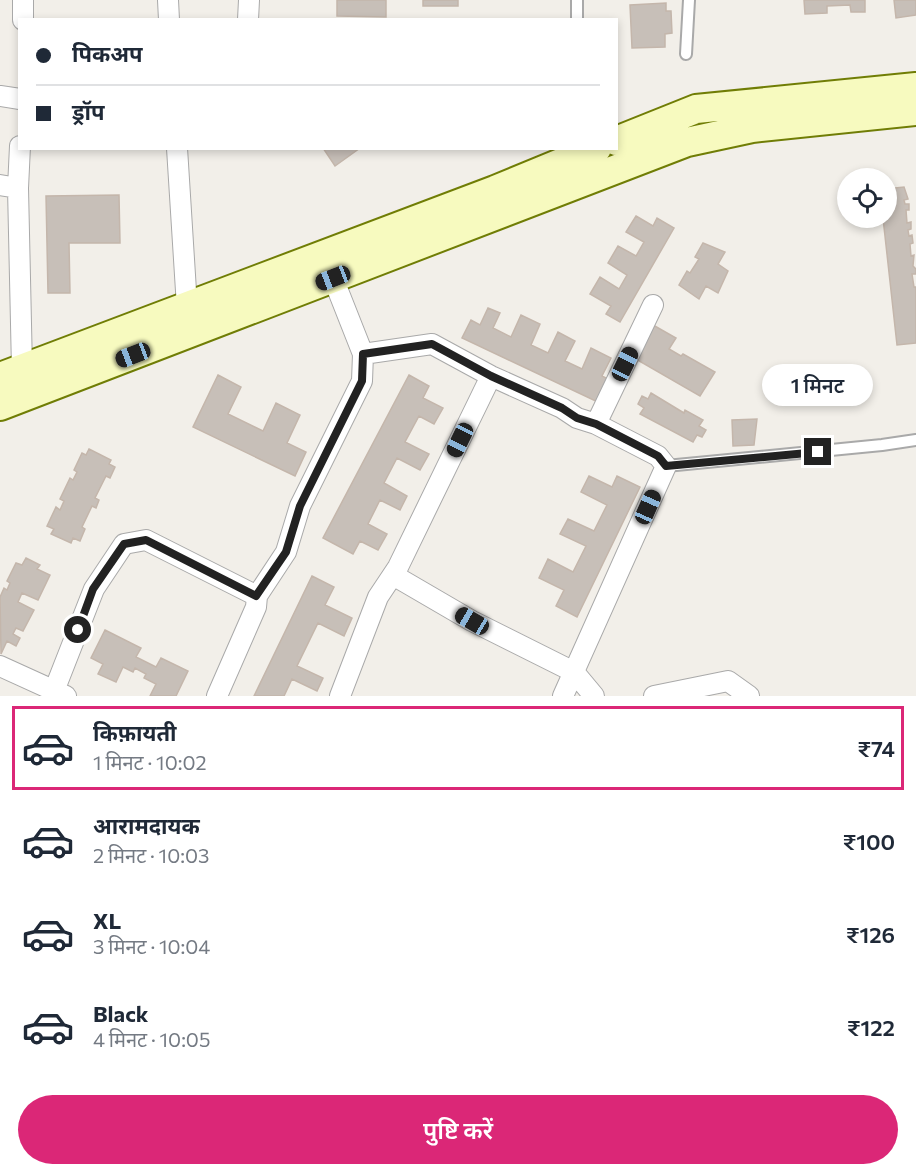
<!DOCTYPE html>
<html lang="hi">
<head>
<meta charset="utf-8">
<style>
  body { margin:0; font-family:Commissioner,"Noto Sans Devanagari",sans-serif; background:#f2f2f3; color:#1f2937; height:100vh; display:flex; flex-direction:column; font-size:22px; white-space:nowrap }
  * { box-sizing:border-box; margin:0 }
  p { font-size:20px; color:#747a83 }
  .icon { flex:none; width:33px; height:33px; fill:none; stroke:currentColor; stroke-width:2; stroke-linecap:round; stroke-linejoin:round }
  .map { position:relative; height:696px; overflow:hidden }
  .drawer { display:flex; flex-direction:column; background:#fff; flex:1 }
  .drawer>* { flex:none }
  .banner { position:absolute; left:18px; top:18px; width:600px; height:132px; border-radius:0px; box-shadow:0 3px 9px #0003; display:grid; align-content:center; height:132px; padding:0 18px; background:#fff }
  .controls { position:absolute; left:837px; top:168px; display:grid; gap:12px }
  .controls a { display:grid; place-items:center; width:60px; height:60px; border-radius:50%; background:#fff; box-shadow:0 3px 9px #0003; font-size:30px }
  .end { position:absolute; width:27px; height:27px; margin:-14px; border:8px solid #222; background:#fff; box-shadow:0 0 0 3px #fff }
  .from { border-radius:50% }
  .bubble { position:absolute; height:42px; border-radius:21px; background:#fff; box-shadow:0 3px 9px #0003; font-size:20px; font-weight:600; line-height:42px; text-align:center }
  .car { position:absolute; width:18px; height:36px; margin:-18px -9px; border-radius:8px; box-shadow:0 0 4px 2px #0007; background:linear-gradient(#222 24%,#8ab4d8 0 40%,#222 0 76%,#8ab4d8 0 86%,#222 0) }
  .banner b { display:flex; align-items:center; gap:21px; height:57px; font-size:22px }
  .banner b+b { border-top:2px solid #e0e1e3 }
  .banner i { width:15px; height:15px; background:#1f2937 }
  ul { padding:10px 0 0; list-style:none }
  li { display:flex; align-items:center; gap:18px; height:84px; margin:0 12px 9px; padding:0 6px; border:3px solid transparent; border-radius:0px }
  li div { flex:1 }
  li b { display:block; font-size:22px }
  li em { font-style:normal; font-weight:600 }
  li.on { border-color:#db2777 }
  li>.icon { width:54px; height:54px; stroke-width:1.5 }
  .action { display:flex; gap:12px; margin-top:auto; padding:12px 18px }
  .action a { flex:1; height:69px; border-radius:36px; background:#db2777; color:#fff; font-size:24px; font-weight:600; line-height:69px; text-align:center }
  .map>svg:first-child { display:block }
  .building { fill:#c7bfb8; stroke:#c4b6ab; stroke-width:1.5 }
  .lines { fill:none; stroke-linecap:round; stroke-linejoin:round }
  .lane-casing { stroke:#a9a9a9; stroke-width:14 }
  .street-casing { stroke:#a9a9a9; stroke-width:22 }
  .secondary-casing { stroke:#707d05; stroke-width:32 }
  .lane { stroke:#fff; stroke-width:10 }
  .street { stroke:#fff; stroke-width:20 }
  .secondary { stroke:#f7fabf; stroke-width:28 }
  .route { stroke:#222; stroke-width:8 }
</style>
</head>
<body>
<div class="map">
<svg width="916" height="696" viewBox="0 0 916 696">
  <rect width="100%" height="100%" fill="#f2efe9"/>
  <path class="building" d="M 337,0 L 386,0 L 386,17 L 337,16 Z
    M 423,0 L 458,0 L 458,6 L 423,6 Z
    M 804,0 L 865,0 L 865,12 L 851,12 L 850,5 L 827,6 L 827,13 L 805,14 Z
    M 894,0 L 916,0 L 916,15 L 896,18 Z
    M 666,3 L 666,11 L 671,11 L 672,33 L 665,34 L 665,47 L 632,48 L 630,5 Z
    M 323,148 L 360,148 L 335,166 Z
    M 904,187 L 908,199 L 904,200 L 905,204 L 909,204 L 909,210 L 906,210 L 907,223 L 911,222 L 911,229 L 908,230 L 909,236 L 912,235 L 913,243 L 910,244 L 911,256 L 914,255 L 913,266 L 916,269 L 916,274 L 912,274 L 914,287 L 916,287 L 916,343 L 897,345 L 883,218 L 886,218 L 886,189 Z
    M 119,195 L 120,243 L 69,243 L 70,293 L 48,293 L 46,196 Z
    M 636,216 L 653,226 L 657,218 L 674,228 L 620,322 L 606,314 L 611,306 L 590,294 L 600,277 L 619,289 L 627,275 L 608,263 L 618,246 L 636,256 L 644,242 L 626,232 Z
    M 703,243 L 725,252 L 718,264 L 728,271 L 718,293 L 706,286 L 699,299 L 679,285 L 687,271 L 690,273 L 699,259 L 695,257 Z
    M 488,308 L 500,313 L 493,328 L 511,337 L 521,315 L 540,324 L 531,345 L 548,353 L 558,332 L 575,341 L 565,361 L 582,369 L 591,348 L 611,358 L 602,376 L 612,381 L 602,404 L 462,338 L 471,320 L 480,325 Z
    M 653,325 L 676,338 L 669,349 L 681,356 L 683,354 L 715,372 L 700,396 L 634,358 Z
    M 218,375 L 241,387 L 228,414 L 263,431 L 276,403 L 300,415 L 287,443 L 306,452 L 295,476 L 193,427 Z
    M 409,375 L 429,386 L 423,398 L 443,408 L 434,424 L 419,416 L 405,442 L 429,454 L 420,470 L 397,458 L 384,483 L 407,496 L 400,510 L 380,500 L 368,524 L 387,534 L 378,550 L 360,541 L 353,554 L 323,538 Z
    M 651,393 L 684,413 L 685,410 L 703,420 L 699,426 L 706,430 L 702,437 L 697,435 L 693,442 L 640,414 L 644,408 L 638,404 L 642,396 L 648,399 Z
    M 757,419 L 754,445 L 733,446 L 732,420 Z
    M 89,449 L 111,460 L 109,464 L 115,467 L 110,478 L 106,476 L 95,498 L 99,500 L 96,508 L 92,506 L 82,527 L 85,529 L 80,541 L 73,538 L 71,543 L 51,534 L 54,529 L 47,526 L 56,507 L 60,510 L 64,501 L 60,499 L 70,478 L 73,480 L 77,472 L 74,470 L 82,453 L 86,455 Z
    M 589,476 L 612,487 L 617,476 L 640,487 L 577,617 L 556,606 L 564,590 L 539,578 L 548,559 L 573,572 L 586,546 L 560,534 L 568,519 L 594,531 L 607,505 L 581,492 Z
    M 26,558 L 40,565 L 37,569 L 50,575 L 38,600 L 22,593 L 18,602 L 34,610 L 23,631 L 16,628 L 13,634 L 20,638 L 16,646 L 7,641 L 1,654 L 0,597 L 4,588 L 7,590 L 10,583 L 7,581 L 16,563 L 22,565 Z
    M 312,576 L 334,587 L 325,605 L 352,618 L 344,636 L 318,623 L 297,666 L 323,678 L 317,691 L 292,679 L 284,696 L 254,696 Z
    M 105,630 L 141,648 L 136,657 L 156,667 L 161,658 L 188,671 L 176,696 L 150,696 L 156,684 L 144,678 L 146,674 L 135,668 L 133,672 L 123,667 L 116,682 L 98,674 L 103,664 L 91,658 Z"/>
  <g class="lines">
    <defs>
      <path id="lane" d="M 577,20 L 577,0
        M 686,54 L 689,0
        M 666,466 L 882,445 L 916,440"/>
      <path id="street" d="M 168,0 L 169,20
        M 23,20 L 23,0
        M 248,20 L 249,0
        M 0,96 L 20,99
        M 177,148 L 187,307
        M 0,185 L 18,188 L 20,146
        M 18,188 L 22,369
        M 363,354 L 432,344 L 491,376 L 562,408 L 577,418 L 596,424 L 658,456 L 666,466 L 563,696
        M 596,424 L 653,305
        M 393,575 L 472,621 L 574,672 L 594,696
        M 0,666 L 66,696
        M 54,691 L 94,589 L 124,544 L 146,540 L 257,596
        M 217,696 L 256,607 L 257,596 L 286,552 L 300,506 L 362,381 L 363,354 L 333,278
        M 340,696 L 378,597 L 398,567 L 491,376
        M 654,696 L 728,681 L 749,696"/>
      <path id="secondary" d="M 616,141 L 696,109 L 916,87
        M 0,377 L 495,190 L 597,148
        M 0,406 L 687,142 L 752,128 L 916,111"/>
    </defs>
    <use href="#lane" class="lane-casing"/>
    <use href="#street" class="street-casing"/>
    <use href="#secondary" class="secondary-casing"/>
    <use href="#lane" class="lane"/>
    <use href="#street" class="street"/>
    <use href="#secondary" class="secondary"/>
  </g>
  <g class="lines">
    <path class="route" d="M 78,630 L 93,589 L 124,544 L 146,540 L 256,596 L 286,552 L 300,506 L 362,381 L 363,354 L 432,344 L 491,376 L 562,408 L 577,418 L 596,424 L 658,456 L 666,466 L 818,452"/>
  </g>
</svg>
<div class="controls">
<a><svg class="icon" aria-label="locate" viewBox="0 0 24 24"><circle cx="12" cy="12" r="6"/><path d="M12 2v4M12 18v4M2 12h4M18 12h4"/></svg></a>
</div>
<i class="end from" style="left:78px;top:630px"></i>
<i class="end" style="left:818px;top:452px"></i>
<div class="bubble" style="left:762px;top:364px;width:111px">1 मिनट</div>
<i class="car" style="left:333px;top:278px;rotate:249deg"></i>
<i class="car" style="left:133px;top:355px;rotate:249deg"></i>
<i class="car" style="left:625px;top:364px;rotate:26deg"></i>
<i class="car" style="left:460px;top:440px;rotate:206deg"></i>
<i class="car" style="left:648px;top:507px;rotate:24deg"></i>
<i class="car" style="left:472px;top:621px;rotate:300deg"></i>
<div class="banner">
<b><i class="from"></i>पिकअप</b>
<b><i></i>ड्रॉप</b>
</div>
</div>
<section class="drawer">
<ul>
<li class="on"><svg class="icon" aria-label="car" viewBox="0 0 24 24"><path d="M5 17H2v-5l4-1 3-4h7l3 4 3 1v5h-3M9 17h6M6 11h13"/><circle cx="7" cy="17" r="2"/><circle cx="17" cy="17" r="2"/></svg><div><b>किफ़ायती</b><p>1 मिनट · 10:02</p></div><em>₹74</em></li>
<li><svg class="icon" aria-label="car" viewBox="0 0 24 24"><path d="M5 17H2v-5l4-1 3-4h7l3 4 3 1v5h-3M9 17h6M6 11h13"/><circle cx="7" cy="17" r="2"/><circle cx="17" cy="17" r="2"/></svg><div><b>आरामदायक</b><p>2 मिनट · 10:03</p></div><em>₹100</em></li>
<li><svg class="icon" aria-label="car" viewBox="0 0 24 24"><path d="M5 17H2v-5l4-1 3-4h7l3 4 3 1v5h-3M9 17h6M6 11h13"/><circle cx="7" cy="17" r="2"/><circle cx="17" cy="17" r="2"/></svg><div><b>XL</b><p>3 मिनट · 10:04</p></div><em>₹126</em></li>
<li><svg class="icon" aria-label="car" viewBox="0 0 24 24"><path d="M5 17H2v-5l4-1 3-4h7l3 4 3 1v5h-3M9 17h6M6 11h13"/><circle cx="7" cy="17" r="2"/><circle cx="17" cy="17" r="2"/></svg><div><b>Black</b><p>4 मिनट · 10:05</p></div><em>₹122</em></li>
</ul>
<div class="action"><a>पुष्टि करें</a></div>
</section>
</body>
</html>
